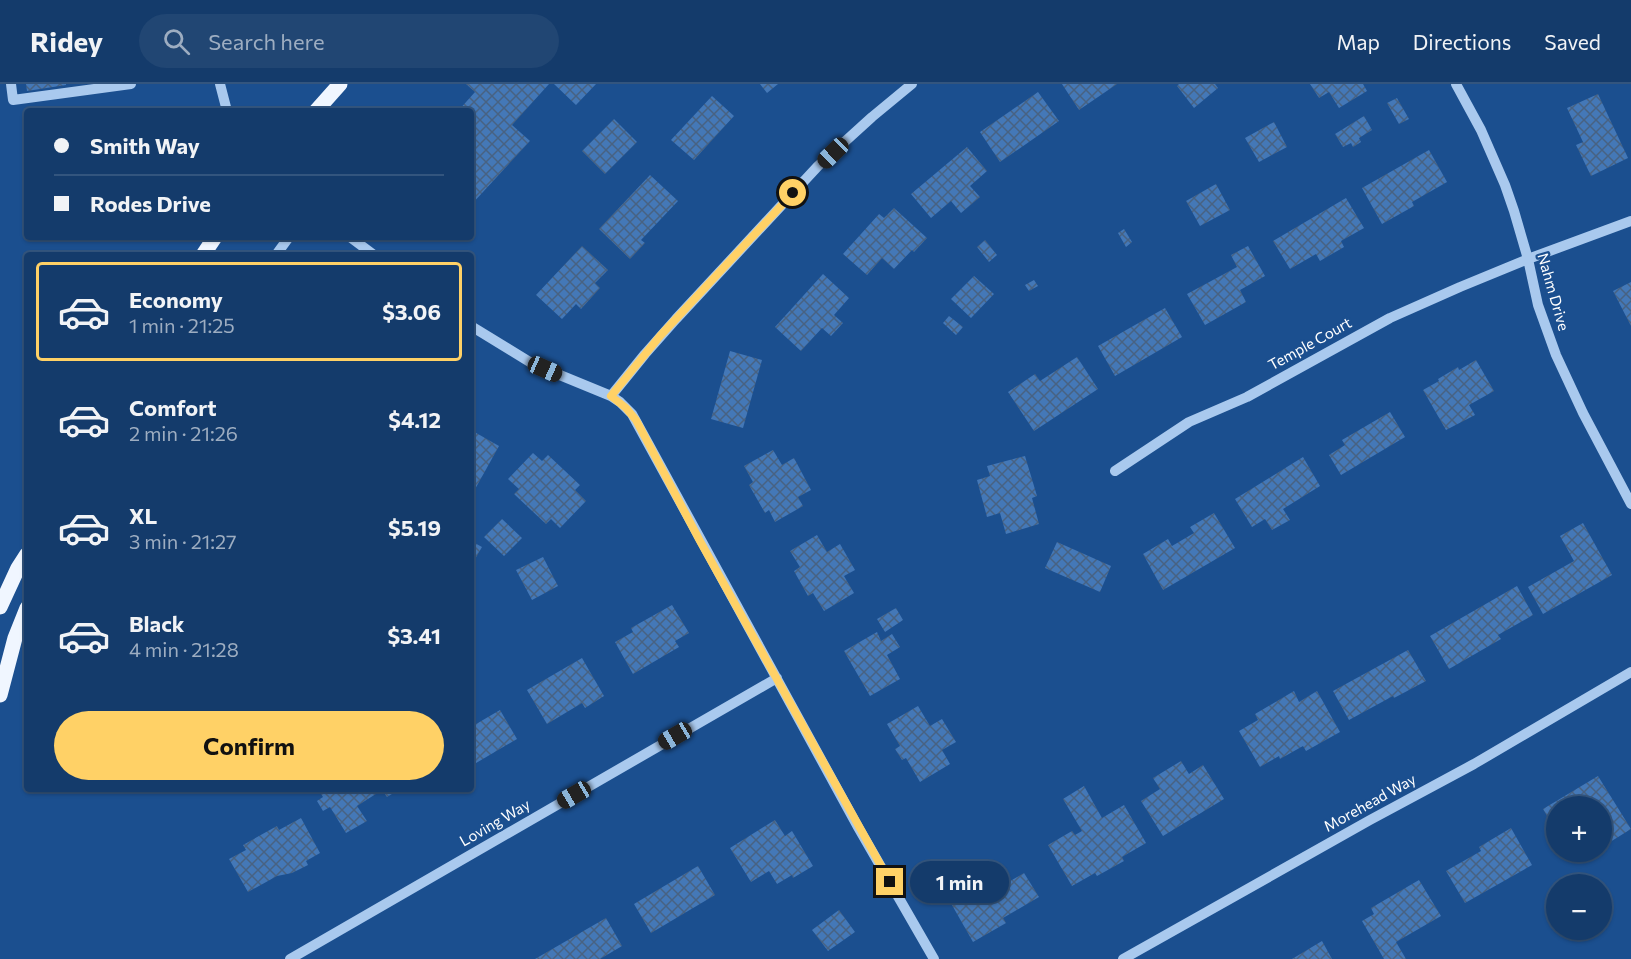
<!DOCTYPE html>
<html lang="en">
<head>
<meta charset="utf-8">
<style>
  body { margin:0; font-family:Commissioner,sans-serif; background:#214673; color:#f1f3f6; height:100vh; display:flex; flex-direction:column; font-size:22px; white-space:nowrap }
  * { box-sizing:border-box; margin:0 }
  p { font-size:20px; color:#9dadc1 }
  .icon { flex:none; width:33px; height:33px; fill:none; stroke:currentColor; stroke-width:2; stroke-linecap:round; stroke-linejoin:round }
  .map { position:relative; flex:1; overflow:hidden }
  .side { position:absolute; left:24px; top:168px; width:450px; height:540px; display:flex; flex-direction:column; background:#143b6b; border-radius:6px; box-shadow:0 2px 4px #0004,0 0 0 2px #33557e }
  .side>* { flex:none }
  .banner { position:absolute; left:24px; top:24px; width:450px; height:132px; border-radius:6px; box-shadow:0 2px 4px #0004,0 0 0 2px #33557e; display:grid; align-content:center; height:132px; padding:0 30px; background:#143b6b }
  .buttons { position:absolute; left:1546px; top:712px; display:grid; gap:12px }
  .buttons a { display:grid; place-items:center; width:66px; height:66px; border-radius:50%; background:#143b6b; box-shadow:0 2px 4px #0004,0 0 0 2px #33557e; font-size:30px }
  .end { position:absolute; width:27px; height:27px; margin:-14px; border:8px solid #ffd166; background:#111; box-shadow:0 0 0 3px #111 }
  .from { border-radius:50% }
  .bubble { position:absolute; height:42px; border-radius:21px; background:#143b6b; box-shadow:0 2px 4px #0004,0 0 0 2px #33557e; font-size:20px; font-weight:700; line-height:42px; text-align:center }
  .car { position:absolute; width:18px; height:36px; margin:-18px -9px; border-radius:8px; box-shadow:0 0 4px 2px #0007; background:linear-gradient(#222 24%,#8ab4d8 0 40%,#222 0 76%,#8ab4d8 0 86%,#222 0) }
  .banner b { display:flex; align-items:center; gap:21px; height:57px; font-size:22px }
  .banner b+b { border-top:2px solid #33557e }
  .banner i { width:15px; height:15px; background:#f1f3f6 }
  ul { padding:10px 0 0; list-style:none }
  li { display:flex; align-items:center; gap:18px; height:99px; margin:0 12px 9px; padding:0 18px; border:3px solid transparent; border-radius:6px }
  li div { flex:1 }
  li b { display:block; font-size:22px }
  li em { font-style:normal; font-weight:700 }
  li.selected { border-color:#ffd166 }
  li>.icon { width:54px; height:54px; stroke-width:1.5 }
  .cta { display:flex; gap:12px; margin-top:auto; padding:12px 30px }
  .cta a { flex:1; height:69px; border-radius:36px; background:#ffd166; color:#111; font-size:24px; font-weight:700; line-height:69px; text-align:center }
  header { display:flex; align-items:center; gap:36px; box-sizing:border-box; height:84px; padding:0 30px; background:#143b6b; border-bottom:2px solid #33557e }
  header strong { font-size:28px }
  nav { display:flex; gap:33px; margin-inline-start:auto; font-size:21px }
  .search { width:420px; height:54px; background:#214673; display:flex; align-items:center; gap:15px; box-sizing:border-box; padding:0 21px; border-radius:33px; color:#9dadc1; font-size:22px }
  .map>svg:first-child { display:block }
  .building { fill:url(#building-cross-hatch) }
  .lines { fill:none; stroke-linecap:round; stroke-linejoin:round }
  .minor { stroke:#a9c9ee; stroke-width:10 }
  .major { stroke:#f0f6ff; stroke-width:15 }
  .route { stroke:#ffd166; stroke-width:8 }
  .labels { text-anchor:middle; stroke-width:4.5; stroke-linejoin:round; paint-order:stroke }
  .street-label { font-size:15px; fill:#fff; stroke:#1b4f8f }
</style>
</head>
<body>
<header>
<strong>Ridey</strong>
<div class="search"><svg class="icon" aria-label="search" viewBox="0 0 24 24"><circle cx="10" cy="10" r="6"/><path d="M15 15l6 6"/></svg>Search here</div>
<nav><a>Map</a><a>Directions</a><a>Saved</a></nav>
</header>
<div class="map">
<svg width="1631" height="875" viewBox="0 0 1631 875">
  <defs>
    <pattern id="building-cross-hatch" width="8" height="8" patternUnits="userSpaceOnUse" patternTransform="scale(1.5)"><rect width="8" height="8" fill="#4478b7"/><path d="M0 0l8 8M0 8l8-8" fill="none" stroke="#486282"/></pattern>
  </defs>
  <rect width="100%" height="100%" fill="#1b4f8f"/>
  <path class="building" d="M 26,0 L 66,0 L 66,1 L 27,7 Z
    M 466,0 L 549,0 L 512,41 L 530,57 L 471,121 L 471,27 L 458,27 L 475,8 Z
    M 554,0 L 596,0 L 576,21 Z
    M 760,0 L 778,0 L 767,9 Z
    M 1062,0 L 1117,0 L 1079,26 Z
    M 1179,0 L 1215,0 L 1218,4 L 1194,24 L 1177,2 Z
    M 1310,0 L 1363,0 L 1367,7 L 1339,24 L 1329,8 L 1319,14 Z
    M 1038,8 L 1059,37 L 1000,78 L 980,48 Z
    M 1598,10 L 1628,74 L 1591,92 L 1576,61 L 1583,58 L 1567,24 Z
    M 712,12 L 734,32 L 694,76 L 671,56 Z
    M 1397,14 L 1409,35 L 1399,40 L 1387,19 Z
    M 1364,32 L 1372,46 L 1359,54 L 1361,58 L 1353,63 L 1351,59 L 1343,63 L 1335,50 Z
    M 614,35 L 637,58 L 605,90 L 582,67 Z
    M 1274,38 L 1287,63 L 1259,78 L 1245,54 Z
    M 967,63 L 987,87 L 970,102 L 980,113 L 961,129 L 951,117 L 931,134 L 911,110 Z
    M 1429,66 L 1447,98 L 1412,118 L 1414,122 L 1382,140 L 1362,104 Z
    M 650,91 L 678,117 L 641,156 L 645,159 L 630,175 L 599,145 Z
    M 1216,100 L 1230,126 L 1200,142 L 1186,117 Z
    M 1346,114 L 1364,144 L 1341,157 L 1344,163 L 1320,177 L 1316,170 L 1290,185 L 1273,157 Z
    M 894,124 L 927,154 L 914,168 L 912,166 L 894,185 L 882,174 L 867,191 L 843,170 L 879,130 L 884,134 Z
    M 1124,145 L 1132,158 L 1126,163 L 1118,149 Z
    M 985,156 L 997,171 L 989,178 L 977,163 Z
    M 582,162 L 608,186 L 595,199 L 600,204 L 581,225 L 576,220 L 562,235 L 536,211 Z
    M 1248,162 L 1265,192 L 1240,206 L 1246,218 L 1205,241 L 1187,210 L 1237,183 L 1231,171 Z
    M 823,190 L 849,214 L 834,231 L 843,239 L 831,252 L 822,244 L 801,267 L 775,243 Z
    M 974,192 L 994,210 L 971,234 L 951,215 Z
    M 1034,196 L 1038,202 L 1029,207 L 1025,201 Z
    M 1631,198 L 1631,242 L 1613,207 Z
    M 1165,224 L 1182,253 L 1115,292 L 1098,262 Z
    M 949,232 L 963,243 L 956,251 L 943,239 Z
    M 730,267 L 762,276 L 743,344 L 711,335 Z
    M 1077,273 L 1098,305 L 1034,347 L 1008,308 L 1035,290 L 1040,297 Z
    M 1476,276 L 1494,307 L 1469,321 L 1475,331 L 1446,346 L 1423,306 L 1439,297 L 1438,295 L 1458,283 L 1459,286 Z
    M 1390,328 L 1405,353 L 1341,391 L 1329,371 L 1345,361 L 1342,356 Z
    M 471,346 L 499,362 L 474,407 L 471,405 Z
    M 773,366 L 782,381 L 794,374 L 811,406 L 798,413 L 803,422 L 775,438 L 769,426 L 765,429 L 749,401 L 753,398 L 744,382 Z
    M 533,369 L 542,377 L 548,371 L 580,401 L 575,406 L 586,417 L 560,444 L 551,435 L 546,440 L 514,410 L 519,405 L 508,395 Z
    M 1025,372 L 1037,412 L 1032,414 L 1039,440 L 1006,450 L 1000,429 L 987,433 L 977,396 L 990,392 L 987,382 Z
    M 1303,373 L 1320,402 L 1283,425 L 1290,436 L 1272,446 L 1265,435 L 1252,443 L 1235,415 Z
    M 1214,429 L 1235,464 L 1163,506 L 1143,470 L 1168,455 L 1172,462 L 1194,449 L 1190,443 Z
    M 502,435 L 522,454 L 504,472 L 484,453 Z
    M 1583,439 L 1612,491 L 1543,530 L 1528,503 L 1574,477 L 1560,452 Z
    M 817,451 L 827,468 L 840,460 L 855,486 L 844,492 L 854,509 L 824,527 L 813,509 L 808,512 L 794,487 L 800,483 L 790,467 Z
    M 471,457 L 482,463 L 471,482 Z
    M 1057,458 L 1111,482 L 1100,508 L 1045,484 Z
    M 543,473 L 558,502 L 532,516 L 516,486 Z
    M 1517,502 L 1533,531 L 1498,551 L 1501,555 L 1449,585 L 1430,552 Z
    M 672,521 L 689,549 L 675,557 L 679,563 L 633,590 L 615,558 L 633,548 L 631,544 Z
    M 896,524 L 903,536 L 885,548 L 877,535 Z
    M 877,548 L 881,557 L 892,550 L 900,563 L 887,571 L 900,595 L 870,612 L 844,567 Z
    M 1408,566 L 1426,597 L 1394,614 L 1393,612 L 1349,636 L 1333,607 Z
    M 582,574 L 604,612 L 585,624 L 582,619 L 547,640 L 527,606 Z
    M 1294,607 L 1299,618 L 1317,607 L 1340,648 L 1306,667 L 1303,662 L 1280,675 L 1279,672 L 1260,683 L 1239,647 L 1258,636 L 1255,630 Z
    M 918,622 L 930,642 L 942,635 L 956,658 L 942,666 L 950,680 L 920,698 L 906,674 L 902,676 L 895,665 L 900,662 L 887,640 Z
    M 500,626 L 517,655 L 471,682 L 471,643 Z
    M 1181,677 L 1189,690 L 1203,681 L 1224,715 L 1163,752 L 1141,717 L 1160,705 L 1153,694 Z
    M 1598,692 L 1631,745 L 1602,763 L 1602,723 L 1557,723 L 1557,749 L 1543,725 Z
    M 1084,702 L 1102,734 L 1124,721 L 1146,759 L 1122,773 L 1124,777 L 1097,792 L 1095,789 L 1072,802 L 1048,761 L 1072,747 L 1075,751 L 1082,747 L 1063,715 Z
    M 318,705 L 400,705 L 387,713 L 382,706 L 357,722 L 367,737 L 346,749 L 330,723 L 323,727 L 317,717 L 323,713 Z
    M 301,734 L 320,769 L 306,777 L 308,781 L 292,789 L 277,792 L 248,808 L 229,775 L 246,766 L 243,761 L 277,742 L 279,746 Z
    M 775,736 L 785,752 L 792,747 L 813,782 L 793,794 L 792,791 L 777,800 L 769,787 L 751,798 L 730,764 Z
    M 1511,744 L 1532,781 L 1465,819 L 1446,787 L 1481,767 L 1479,763 Z
    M 698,782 L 715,811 L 651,849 L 634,820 Z
    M 1024,789 L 1039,813 L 1003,834 L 1006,839 L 973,858 L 944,807 L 974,790 L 986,811 Z
    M 1419,796 L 1441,832 L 1396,858 L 1406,875 L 1384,875 L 1362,837 L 1374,830 L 1371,824 Z
    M 839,826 L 855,848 L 828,867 L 812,846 Z
    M 606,834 L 622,862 L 600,875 L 535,875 Z
    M 1322,857 L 1332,875 L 1292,875 Z"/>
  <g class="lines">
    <path class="minor" d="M 11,0 L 13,16 L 131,0
      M 220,0 L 227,27
      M 1456,0 L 1481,46 L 1505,101 L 1514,127 L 1528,175 L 1538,221 L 1556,271 L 1583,329 L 1631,420
      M 350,153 L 374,171
      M 276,171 L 289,153
      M 471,242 L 533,280 L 611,312 L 620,318 L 632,330 L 858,743 L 934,875
      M 611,312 L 645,270 L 676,235 L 818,82 L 872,33 L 912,0
      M 1115,387 L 1189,338 L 1247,313 L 1390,234 L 1460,203 L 1528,175 L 1631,137
      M 290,875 L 777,594
      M 1123,875 L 1370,736 L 1474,680 L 1631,588"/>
    <path class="major" d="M 316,27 L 340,0
      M 203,171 L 215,153
      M 0,523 L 18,484 L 27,470
      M 0,611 L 15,554 L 27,524"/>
  </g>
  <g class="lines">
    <path class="route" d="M 793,109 L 660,252 L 611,312 L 626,324 L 636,336 L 700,457 L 890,798"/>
  </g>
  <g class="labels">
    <g class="street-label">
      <text transform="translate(1553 208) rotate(74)" y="5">Nahm Drive</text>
      <text transform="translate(1310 260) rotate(-29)" y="5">Temple Court</text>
      <text transform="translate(1370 719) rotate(-29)" y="5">Morehead Way</text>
      <text transform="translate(495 739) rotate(-30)" y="5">Loving Way</text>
    </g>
  </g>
</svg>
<div class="buttons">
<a>+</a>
<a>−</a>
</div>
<i class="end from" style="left:793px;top:109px"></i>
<i class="end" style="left:890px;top:798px"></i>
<div class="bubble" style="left:910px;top:777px;width:99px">1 min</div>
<i class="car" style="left:833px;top:69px;rotate:226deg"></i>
<i class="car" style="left:545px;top:285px;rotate:114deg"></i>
<i class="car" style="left:675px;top:652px;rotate:240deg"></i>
<i class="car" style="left:574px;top:711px;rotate:240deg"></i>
<div class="banner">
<b><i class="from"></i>Smith Way</b>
<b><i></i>Rodes Drive</b>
</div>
<section class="side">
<ul>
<li class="selected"><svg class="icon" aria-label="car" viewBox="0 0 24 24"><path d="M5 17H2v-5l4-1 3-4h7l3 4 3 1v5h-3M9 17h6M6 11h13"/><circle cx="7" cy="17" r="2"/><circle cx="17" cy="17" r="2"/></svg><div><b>Economy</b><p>1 min · 21:25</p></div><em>$3.06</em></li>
<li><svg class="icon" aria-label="car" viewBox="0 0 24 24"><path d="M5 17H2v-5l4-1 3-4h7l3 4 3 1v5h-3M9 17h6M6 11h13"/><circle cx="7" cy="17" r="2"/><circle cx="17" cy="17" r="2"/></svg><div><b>Comfort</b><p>2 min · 21:26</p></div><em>$4.12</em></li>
<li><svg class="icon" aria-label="car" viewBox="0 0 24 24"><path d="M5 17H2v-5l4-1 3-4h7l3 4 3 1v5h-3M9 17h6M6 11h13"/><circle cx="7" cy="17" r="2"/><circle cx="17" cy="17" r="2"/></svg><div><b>XL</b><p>3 min · 21:27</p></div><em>$5.19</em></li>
<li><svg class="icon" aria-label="car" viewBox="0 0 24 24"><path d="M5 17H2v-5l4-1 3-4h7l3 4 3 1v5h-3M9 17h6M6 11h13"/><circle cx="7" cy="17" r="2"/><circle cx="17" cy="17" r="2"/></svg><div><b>Black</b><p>4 min · 21:28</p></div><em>$3.41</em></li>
</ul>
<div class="cta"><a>Confirm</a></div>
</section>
</div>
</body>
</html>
